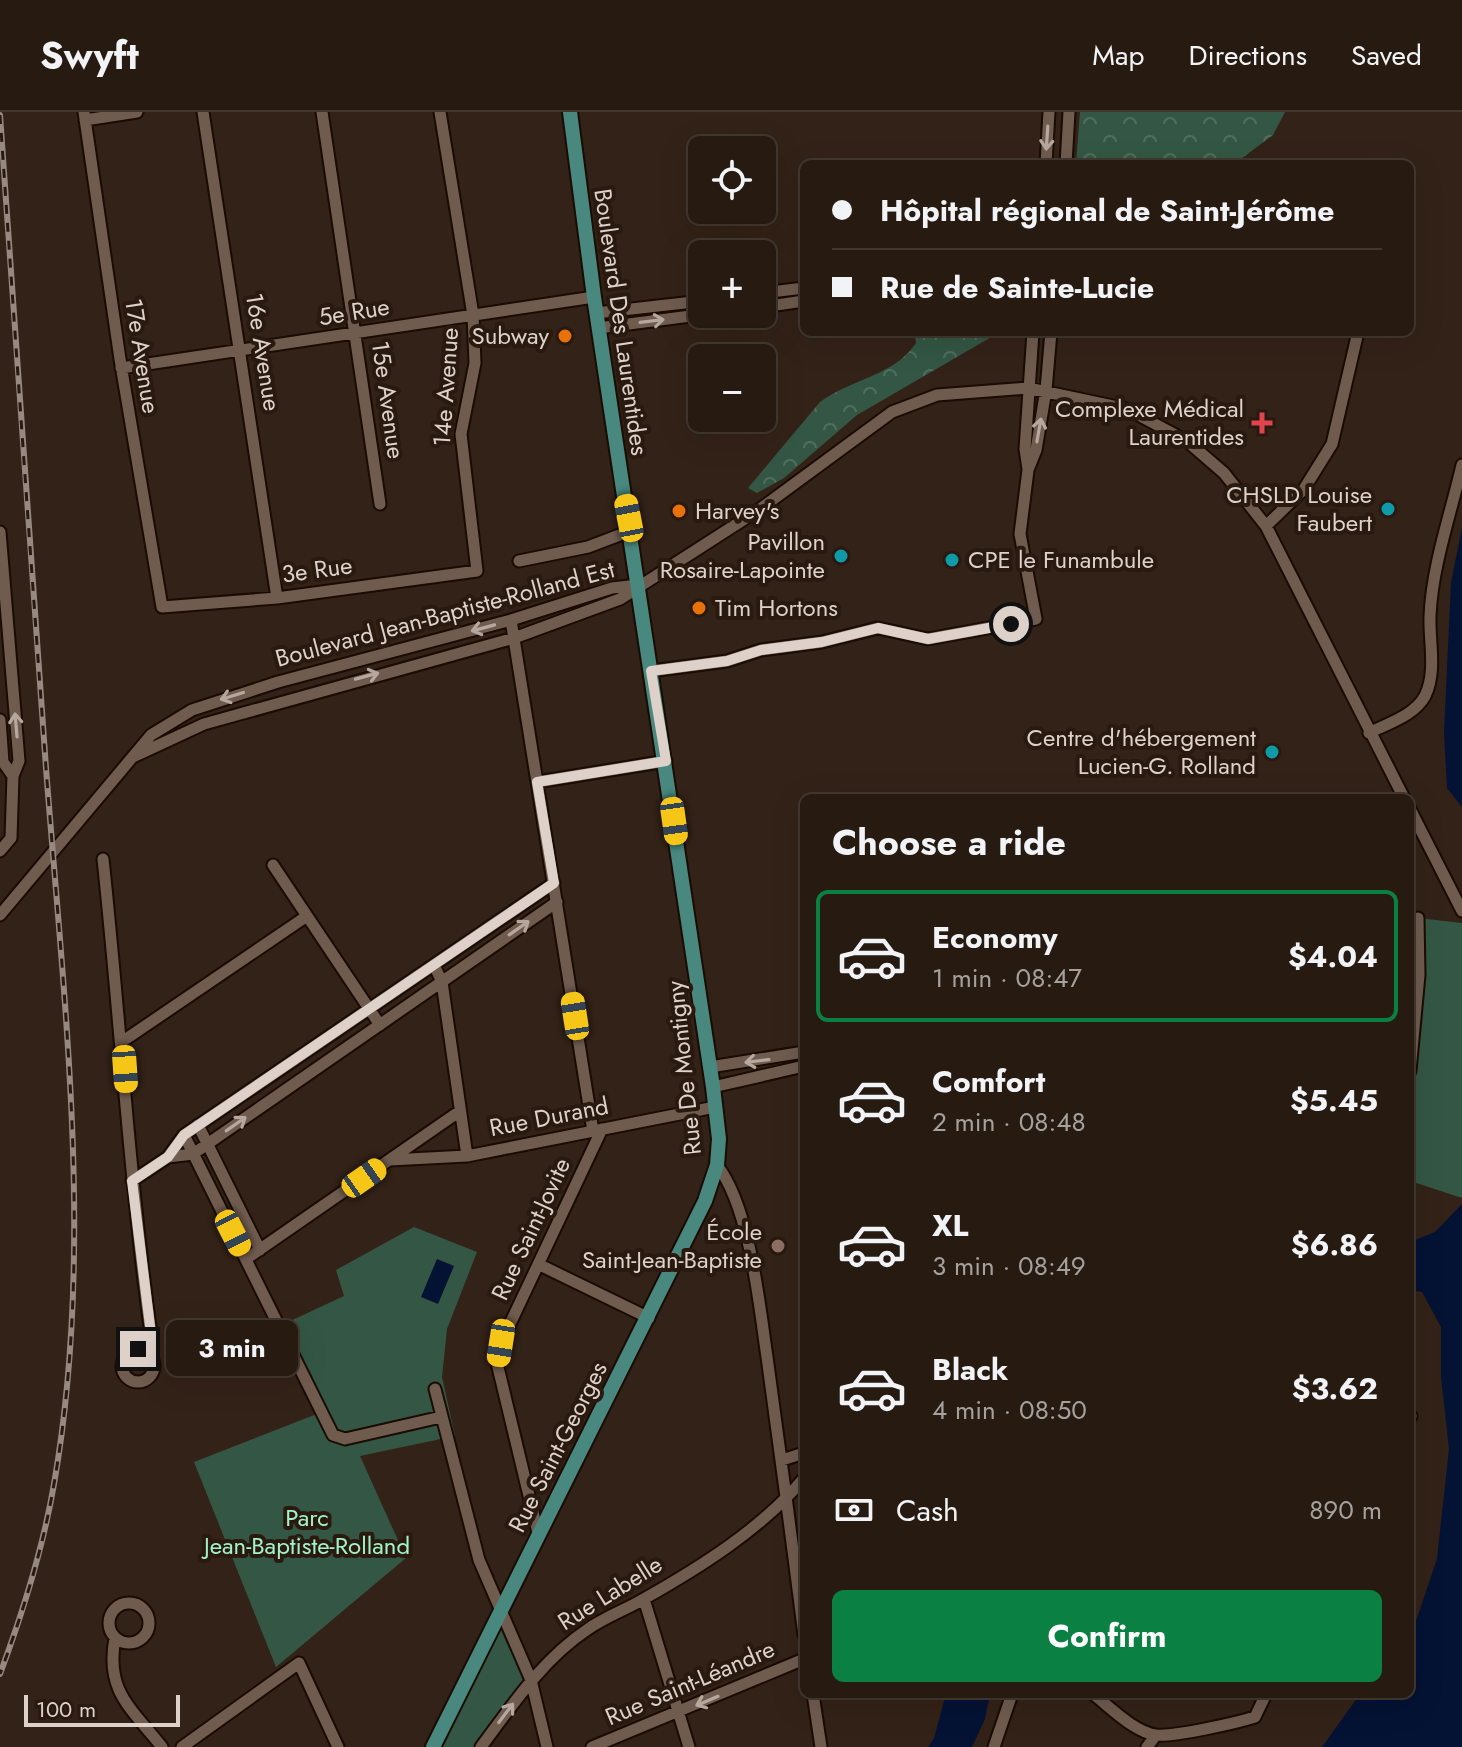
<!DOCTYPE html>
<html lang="en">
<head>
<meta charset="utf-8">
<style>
  body { margin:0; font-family:Jost,sans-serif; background:#2e231a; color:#f1f3f6; height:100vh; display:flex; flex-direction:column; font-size:30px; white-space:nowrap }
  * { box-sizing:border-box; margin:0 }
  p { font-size:26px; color:#a4a19f }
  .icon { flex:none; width:44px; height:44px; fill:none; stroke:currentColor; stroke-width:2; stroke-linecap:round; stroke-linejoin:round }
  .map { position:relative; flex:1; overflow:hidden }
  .details { position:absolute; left:800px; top:682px; width:614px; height:904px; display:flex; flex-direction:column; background:#261a11; border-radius:12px; box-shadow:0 8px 32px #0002,0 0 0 2px #423831 }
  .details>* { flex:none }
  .guide { position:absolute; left:800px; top:48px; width:614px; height:176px; border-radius:12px; box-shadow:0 8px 32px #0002,0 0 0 2px #423831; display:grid; align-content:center; height:176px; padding:0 32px; background:#261a11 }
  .tools { position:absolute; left:688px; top:24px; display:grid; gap:16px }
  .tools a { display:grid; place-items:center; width:88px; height:88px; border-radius:12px; background:#261a11; box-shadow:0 8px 32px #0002,0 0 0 2px #423831; font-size:40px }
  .scale { position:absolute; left:24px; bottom:20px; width:156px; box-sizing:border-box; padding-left:8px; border:4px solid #ddd1ca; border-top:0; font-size:22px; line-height:28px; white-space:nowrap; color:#ddd1ca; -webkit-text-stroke:6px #29190e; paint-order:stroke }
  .end { position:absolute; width:36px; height:36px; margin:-18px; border:10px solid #ddd1ca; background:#111; box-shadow:0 0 0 4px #111 }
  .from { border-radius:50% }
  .bubble { position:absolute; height:56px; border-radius:12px; background:#261a11; box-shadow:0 8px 32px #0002,0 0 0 2px #423831; font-size:26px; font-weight:700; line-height:56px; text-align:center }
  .car { position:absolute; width:24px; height:48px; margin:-24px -12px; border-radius:10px; box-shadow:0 0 6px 2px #0007; background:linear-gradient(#f5c518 24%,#345 0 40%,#f5c518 0 76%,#345 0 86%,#f5c518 0) }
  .guide b { display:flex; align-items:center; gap:28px; height:76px; font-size:30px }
  .guide b+b { border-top:2px solid #423831 }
  .guide i { width:20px; height:20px; background:#f1f3f6 }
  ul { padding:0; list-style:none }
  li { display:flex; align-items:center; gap:24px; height:132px; margin:0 16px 12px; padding:0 16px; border:4px solid transparent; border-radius:12px }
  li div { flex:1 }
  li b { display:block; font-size:30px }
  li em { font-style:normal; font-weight:700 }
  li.active { border-color:#0b8043 }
  li>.icon { width:72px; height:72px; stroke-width:1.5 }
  h2 { padding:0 32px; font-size:36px; line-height:96px }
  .pay { display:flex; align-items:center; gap:20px; height:88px; padding:0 32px; font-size:30px }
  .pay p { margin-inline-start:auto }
  .cta { display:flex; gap:16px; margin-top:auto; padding:16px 32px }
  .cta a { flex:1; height:92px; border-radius:12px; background:#0b8043; color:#fff; font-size:32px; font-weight:700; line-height:92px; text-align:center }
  header { display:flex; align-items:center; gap:48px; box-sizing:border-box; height:112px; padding:0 40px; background:#261a11; border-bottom:2px solid #423831 }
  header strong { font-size:38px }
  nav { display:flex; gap:44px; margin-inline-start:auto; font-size:28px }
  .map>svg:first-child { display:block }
  .green { fill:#345745 }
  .forest { fill:url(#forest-crowns) }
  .water { fill:#041234 }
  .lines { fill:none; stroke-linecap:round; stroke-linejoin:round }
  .minor-casing { stroke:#1a0b03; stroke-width:15 }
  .major-casing { stroke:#1a0b03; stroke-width:18 }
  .minor { stroke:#705c4f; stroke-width:11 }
  .major { stroke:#48887e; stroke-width:14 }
  .rail-casing { stroke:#978981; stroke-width:6 }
  .rail { stroke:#29190e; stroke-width:3; stroke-dasharray:9; stroke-linecap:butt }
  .oneway { stroke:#b7a89f }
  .route { stroke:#ddd1ca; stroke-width:10 }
  .food-dot { fill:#e8710a; stroke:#29190e; stroke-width:3 }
  .health-dot { fill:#e0444e; stroke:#29190e; stroke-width:3 }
  .culture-dot { fill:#0f9aa8; stroke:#29190e; stroke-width:3 }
  .education-dot { fill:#8d6e63; stroke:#29190e; stroke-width:3 }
  .labels { text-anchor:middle; stroke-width:8; stroke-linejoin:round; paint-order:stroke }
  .street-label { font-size:24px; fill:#ddd1ca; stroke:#29190e }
  .poi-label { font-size:24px; fill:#ddd1ca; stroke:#29190e; text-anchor:end }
  .park-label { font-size:24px; fill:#a1f4c9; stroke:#29190e }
</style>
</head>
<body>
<header>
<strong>Swyft</strong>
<nav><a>Map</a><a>Directions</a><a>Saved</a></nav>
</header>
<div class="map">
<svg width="1462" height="1635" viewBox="0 0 1462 1635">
  <defs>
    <pattern id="forest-crowns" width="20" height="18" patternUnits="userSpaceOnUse" patternTransform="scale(2)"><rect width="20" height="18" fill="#345745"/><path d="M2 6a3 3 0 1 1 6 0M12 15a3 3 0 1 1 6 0" fill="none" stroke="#516e5e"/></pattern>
  </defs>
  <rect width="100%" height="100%" fill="#332217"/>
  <path class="green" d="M 1418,806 L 1462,811 L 1462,1086 L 1410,1069 L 1410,959 Z
    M 414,1115 L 477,1140 L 447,1217 L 442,1265 L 455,1324 L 360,1344 L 406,1446 L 276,1555 L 194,1350 L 327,1298 L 286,1211 L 344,1184 L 336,1158 Z
    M 501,1499 L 531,1568 L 478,1635 L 436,1635 Z"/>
  <path class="forest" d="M 1080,0 L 1285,0 L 1273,23 L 1234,52 L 1076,52 Z
    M 914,220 L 1000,220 L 857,303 L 784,366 L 757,381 L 748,376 L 820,290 C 851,267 894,264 916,231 Z"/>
  <path class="water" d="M 1462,415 L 1462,695 L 1447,676 L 1444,620 L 1451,471 Z
    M 1462,1092 L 1462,1635 L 1322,1635 L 1360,1582 L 1410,1582 L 1410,1518 L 1416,1509 L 1437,1447 L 1449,1337 L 1441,1265 L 1441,1215 L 1422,1180 L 1410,1178 L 1410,1130 L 1435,1120 Z
    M 437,1147 L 454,1154 L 438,1192 L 421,1185 Z
    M 946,1582 L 990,1582 L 985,1607 L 972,1635 L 928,1635 L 934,1626 Z"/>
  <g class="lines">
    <defs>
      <path id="minor" d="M 84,0 L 120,247 L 162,495 L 277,486 L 477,459 L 461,322 L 475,251 L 473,203 L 440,0
        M 203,0 L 277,486
        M 322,0 L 380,392
        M 85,8 L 137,0
        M 1046,52 L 1049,0
        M 1066,52 L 1069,0
        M 762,181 L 804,176
        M 762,195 L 804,189
        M 596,201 L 702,189
        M 598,216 L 706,202
        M 121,256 L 594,185
        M 1028,357 L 1025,337 L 1033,220
        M 1266,414 L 1304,377 L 1332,332 L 1358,220
        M 0,420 L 19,649 L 13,664 L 11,726 L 0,739
        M 519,449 L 588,435 L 630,419
        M 511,508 L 593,1019
        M 651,559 L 727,549 L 761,538 L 822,530 L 878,516 L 928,527 L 1036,507 L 1020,422 L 1028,358 L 1036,338 L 1046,278 L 1051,220
        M 0,608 L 3,650 L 13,664
        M 1369,621 C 1388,611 1414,604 1425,584 C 1437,560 1429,529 1430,504 C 1432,454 1451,401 1462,353
        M 135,644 L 204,612 L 514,526 L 620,487 L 760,397 L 892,300 L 937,283 L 1028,276 L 1127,297 L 1187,329 L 1224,361 L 1266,414 L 1404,686
        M 537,670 L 666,649
        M 1410,697 L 1462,799
        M 103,747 C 120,905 129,1064 151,1222 L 148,1241
        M 273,753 L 380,913
        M 0,803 L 151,623 L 192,598 L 278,570 L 511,508 L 612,476 L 638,473
        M 434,853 L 442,870 L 467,1044
        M 123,929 L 307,804
        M 710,955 L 804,940
        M 1410,959 L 1419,863 L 1418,806
        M 713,975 L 804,954
        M 198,1013 L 260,1138
        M 184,1023 L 333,1323 L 345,1327 L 441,1305
        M 168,1045 L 193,1042 L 557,790
        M 390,1048 L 467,1044 L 715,995
        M 717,1053 C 750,1096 759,1191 767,1245 C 780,1338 792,1430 804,1523
        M 132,1069 L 168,1045 L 184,1023 L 554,771
        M 246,1147 L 460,999
        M 540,1153 L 649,1206
        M122 1254a16 16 0 1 1 32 0a16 16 0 1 1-32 0Z
        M 435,1277 L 479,1448 L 531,1568 L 547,1635
        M 1410,1306 L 1411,1304
        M 782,1348 L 804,1341
        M 538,1421 L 497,1251 L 501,1231 L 602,1017
        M 644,1487 L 689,1635
        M109 1511a20 20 0 1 1 40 0a20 20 0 1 1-40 0Z
        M 115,1526 C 105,1579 131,1596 162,1635
        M 813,1582 L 821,1635
        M 1093,1582 C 1110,1595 1134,1620 1156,1623 C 1174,1625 1236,1611 1255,1605 L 1266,1582
        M 182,1635 L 299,1551 L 338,1635
        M 481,1635 C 513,1592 543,1547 588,1517 C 605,1505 625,1498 642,1488 C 699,1456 763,1416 804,1366
        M 592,1635 L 804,1547
        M 994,1635 L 1012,1582
        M 1147,1635 L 1156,1623"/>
      <path id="major" d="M 433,1635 L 705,1089 L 717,1053 L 719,1027 L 713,975 L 594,185 L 570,0"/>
    </defs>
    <use href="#minor" class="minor-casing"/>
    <use href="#major" class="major-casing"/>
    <use href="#minor" class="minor"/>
    <use href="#major" class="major"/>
    <defs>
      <path id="rail" d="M 0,3 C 15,221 30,439 46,656 C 64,892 95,1138 54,1372 C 43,1437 23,1500 0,1562"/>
    </defs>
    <use href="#rail" class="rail-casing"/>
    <use href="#rail" class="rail"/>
  </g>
  <defs><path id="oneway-shaft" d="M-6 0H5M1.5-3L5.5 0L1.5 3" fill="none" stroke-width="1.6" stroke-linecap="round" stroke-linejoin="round" transform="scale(2)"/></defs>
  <g class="oneway">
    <use href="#oneway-shaft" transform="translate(1047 26) rotate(94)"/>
    <use href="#oneway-shaft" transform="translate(652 209) rotate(-7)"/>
    <use href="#oneway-shaft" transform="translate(1039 318) rotate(-80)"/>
    <use href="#oneway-shaft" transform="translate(483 516) rotate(165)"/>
    <use href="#oneway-shaft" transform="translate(367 564) rotate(-15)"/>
    <use href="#oneway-shaft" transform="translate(232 584) rotate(163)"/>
    <use href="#oneway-shaft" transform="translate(16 613) rotate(-95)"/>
    <use href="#oneway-shaft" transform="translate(519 816) rotate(-35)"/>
    <use href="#oneway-shaft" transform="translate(757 949) rotate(173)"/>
    <use href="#oneway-shaft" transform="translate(236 1012) rotate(-35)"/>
    <use href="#oneway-shaft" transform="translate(707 1589) rotate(157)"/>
    <use href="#oneway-shaft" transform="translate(506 1601) rotate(-53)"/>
  </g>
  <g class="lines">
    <path class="route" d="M 138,1237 L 148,1241 L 151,1222 L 132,1069 L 168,1045 L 184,1023 L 554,771 L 537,670 L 666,649 L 651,559 L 727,549 L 761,538 L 822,530 L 878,516 L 928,527 L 1011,512"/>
  </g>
  <g class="food-dot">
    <circle cx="565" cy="224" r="8"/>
    <circle cx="679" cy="399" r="8"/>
    <circle cx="699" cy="496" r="8"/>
  </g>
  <path class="health-dot" d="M1258 299h8v8h8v8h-8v8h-8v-8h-8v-8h8z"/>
  <g class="culture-dot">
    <circle cx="1388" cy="397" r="8"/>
    <circle cx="841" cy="444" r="8"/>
    <circle cx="952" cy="448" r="8"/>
    <circle cx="1272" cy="640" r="8"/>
  </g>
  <circle class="education-dot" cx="778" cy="1134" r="8"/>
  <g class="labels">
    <g class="street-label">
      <text transform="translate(354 200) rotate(-9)" y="8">5e Rue</text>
      <text transform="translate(621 210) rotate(82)" y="8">Boulevard Des Laurentides</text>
      <text transform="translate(263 240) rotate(81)" y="8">16e Avenue</text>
      <text transform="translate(142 244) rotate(81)" y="8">17e Avenue</text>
      <text transform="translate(446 275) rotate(-86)" y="8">14e Avenue</text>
      <text transform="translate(388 288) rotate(82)" y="8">15e Avenue</text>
      <text transform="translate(317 458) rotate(-8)" y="8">3e Rue</text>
      <text transform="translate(445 502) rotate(-15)" y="8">Boulevard Jean-Baptiste-Rolland Est</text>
      <text transform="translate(684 956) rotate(-96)" y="8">Rue De Montigny</text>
      <text transform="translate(549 1005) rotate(-11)" y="8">Rue Durand</text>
      <text transform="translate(531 1117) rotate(-65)" y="8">Rue Saint-Jovite</text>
      <text transform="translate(558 1335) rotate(-63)" y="8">Rue Saint-Georges</text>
      <text transform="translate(610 1481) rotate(-32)" y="8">Rue Labelle</text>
      <text transform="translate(690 1571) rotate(-23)" y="8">Rue Saint-Léandre</text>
    </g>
    <g class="poi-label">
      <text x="549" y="232">Subway</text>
      <text x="1244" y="305">Complexe Médical<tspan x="1244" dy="28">Laurentides</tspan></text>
      <text x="1372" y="391">CHSLD Louise<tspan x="1372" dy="28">Faubert</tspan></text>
      <text x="695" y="407" text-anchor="start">Harvey's</text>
      <text x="825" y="438">Pavillon<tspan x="825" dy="28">Rosaire-Lapointe</tspan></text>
      <text x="968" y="456" text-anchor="start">CPE le Funambule</text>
      <text x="715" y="504" text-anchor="start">Tim Hortons</text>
      <text x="1256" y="634">Centre d'hébergement<tspan x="1256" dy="28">Lucien-G. Rolland</tspan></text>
      <text x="762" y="1128">École<tspan x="762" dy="28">Saint-Jean-Baptiste</tspan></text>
    </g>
    <g class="park-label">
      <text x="307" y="1414">Parc<tspan x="307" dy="28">Jean-Baptiste-Rolland</tspan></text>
    </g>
  </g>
</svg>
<div class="tools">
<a><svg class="icon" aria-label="locate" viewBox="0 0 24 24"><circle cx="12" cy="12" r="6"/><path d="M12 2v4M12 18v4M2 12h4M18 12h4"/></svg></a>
<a>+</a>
<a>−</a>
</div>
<div class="scale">100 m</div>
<i class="end from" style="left:1011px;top:512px"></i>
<i class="end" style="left:138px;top:1237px"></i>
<div class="bubble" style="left:166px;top:1208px;width:132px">3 min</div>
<i class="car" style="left:629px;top:406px;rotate:349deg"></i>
<i class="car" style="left:674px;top:709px;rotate:172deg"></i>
<i class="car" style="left:575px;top:904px;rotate:351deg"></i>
<i class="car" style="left:125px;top:957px;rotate:176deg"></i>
<i class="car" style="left:364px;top:1066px;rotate:55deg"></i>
<i class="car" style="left:233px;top:1121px;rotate:153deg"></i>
<i class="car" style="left:501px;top:1231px;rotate:189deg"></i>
<div class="guide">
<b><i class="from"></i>Hôpital régional de Saint-Jérôme</b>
<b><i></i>Rue de Sainte-Lucie</b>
</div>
<section class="details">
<h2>Choose a ride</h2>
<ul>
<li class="active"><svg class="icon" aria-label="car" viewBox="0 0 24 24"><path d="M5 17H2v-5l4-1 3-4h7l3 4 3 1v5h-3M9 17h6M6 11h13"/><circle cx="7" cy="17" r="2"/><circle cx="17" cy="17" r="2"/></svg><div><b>Economy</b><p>1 min · 08:47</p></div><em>$4.04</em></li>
<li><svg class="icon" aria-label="car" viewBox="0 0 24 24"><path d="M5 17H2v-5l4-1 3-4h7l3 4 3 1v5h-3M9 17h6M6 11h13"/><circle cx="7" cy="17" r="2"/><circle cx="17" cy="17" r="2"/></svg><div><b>Comfort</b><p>2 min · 08:48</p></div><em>$5.45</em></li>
<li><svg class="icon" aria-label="car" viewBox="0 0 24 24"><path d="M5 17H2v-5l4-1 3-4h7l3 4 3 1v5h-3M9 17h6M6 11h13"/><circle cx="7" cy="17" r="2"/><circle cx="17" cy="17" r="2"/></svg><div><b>XL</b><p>3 min · 08:49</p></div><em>$6.86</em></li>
<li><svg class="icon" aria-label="car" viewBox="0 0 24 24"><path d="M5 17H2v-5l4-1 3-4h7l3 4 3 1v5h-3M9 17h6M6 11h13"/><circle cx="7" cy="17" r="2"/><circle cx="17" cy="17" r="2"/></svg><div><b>Black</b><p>4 min · 08:50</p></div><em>$3.62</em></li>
</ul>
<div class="pay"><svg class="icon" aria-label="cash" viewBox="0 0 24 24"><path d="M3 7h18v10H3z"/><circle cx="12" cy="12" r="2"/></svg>Cash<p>890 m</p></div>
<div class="cta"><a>Confirm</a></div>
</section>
</div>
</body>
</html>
